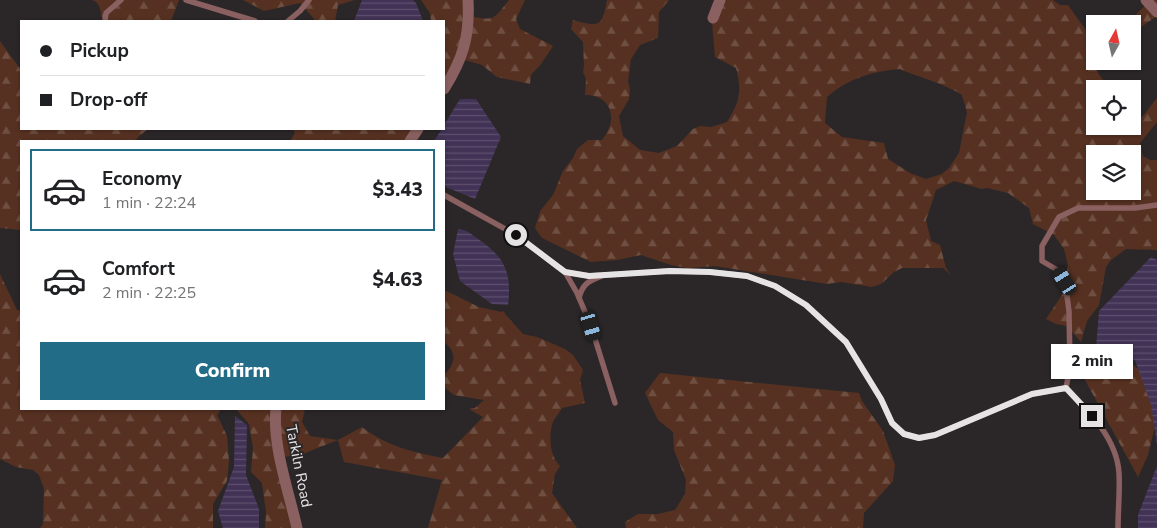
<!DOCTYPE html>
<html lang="en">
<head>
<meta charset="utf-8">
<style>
  body { margin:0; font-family:"Nunito Sans",sans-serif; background:#f6f6f6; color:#202124; height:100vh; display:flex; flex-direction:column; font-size:19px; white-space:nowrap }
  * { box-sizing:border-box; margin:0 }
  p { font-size:16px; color:#757577 }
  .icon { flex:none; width:28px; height:28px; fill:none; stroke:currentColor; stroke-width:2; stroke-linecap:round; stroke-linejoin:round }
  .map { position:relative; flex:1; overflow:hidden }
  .panel { position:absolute; left:20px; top:140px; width:425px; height:270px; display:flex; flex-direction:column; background:#fff; border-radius:0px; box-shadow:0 1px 4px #0004 }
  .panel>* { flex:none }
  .guide { position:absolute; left:20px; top:20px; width:425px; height:110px; border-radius:0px; box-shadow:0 1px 4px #0004; display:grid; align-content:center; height:110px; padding:0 20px; background:#fff }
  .needle { width:32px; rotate:8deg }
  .buttons { position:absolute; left:1086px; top:15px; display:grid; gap:10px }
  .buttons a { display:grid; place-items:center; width:55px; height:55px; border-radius:0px; background:#fff; box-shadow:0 1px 4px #0004; font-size:25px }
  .end { position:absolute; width:22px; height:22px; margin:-11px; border:6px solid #e6e3e4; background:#111; box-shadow:0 0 0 2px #111 }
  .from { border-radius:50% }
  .bubble { position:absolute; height:35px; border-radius:0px; background:#fff; box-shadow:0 1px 4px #0004; font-size:16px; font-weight:800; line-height:35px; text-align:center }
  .car { position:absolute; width:15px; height:30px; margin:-15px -8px; border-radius:6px; box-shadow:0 0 4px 1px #0007; background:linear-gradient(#222 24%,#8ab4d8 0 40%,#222 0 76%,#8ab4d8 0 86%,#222 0) }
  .guide b { display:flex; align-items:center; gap:18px; height:48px; font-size:19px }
  .guide b+b { border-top:1px solid #e0e0e0 }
  .guide i { width:12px; height:12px; background:#202124 }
  ul { padding:9px 0 0; list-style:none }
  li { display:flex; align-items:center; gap:15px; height:82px; margin:0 10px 8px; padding:0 10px; border:2px solid transparent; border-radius:0px }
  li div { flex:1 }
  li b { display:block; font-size:19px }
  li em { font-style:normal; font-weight:800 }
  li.active { border-color:#236c87 }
  li>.icon { width:45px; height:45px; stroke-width:1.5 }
  .button { display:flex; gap:10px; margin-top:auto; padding:10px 20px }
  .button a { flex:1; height:58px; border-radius:0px; background:#236c87; color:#fff; font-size:20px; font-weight:800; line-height:58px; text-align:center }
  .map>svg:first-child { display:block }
  .forest { fill:url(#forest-firs); fill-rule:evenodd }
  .water { fill:url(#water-rules) }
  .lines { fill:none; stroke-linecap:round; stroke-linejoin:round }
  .service { stroke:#8a6060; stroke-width:5.5 }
  .minor { stroke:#8a6060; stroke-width:11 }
  .route { stroke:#e6e3e4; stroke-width:6 }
  .labels { text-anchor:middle; stroke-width:4; stroke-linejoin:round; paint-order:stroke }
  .street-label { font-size:15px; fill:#e6e3e4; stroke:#2b2728 }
</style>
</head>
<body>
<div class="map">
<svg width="1157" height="528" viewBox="0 0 1157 528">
  <defs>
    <pattern id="forest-firs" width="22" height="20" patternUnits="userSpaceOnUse" patternTransform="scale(1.25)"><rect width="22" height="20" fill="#563121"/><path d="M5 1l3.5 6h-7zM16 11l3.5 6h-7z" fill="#6e4f41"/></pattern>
    <pattern id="water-rules" width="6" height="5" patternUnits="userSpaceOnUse" patternTransform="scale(1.25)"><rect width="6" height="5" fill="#423356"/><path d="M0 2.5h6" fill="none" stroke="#5d506e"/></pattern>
  </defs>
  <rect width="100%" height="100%" fill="#2b2728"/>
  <path class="forest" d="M 92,0 L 179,0 L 171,21 L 104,21 C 99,14 103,4 92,0 Z
    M 243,0 L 355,0 L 338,5 L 335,21 L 316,21 L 300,3 L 264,11 Z
    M 421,0 L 470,0 L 469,16 C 495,21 493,20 509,0 L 525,0 L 516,19 L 520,29 L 553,46 L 541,64 L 531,75 L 530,84 L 497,77 L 482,65 L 461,59 L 444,87 L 444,21 L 431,21 L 430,13 Z
    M 607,0 L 669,0 L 659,12 L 658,38 L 640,45 L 631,59 L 628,81 L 630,90 L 629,99 L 619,116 L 623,136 L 640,150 L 659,153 L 677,146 L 693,129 L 700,126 L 711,127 L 727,122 C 740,101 742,92 736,68 L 715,57 L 712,22 L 721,0 L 1053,0 L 1060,5 L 1068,5 L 1085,29 L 1095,36 C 1095,60 1091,78 1117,88 L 1095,89 L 1095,126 L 1132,126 L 1133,119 L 1142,117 L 1157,98 L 1157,122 L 1140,143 L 1143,156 L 1150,160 L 1157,160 L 1157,250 L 1126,249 L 1111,260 L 1106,267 L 1099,305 L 1087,321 L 1081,342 L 1067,326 L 1056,324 L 1046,319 L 1062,295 L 1068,265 L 1064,249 L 1054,235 L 1033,224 L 1029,208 L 1008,193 L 987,188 L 982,189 L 954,181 L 936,190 L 926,220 L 931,241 L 940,245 L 946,268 L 951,275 L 943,268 L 902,268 L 894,272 L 881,284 L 872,287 L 841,282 L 827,284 L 715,266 L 688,268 L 671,265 L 641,255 L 617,260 L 591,262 L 542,238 L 535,228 L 540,211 L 553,195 L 563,171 L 573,158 L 577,149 L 588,140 L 602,140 C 618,121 613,95 585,95 L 586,79 L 583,72 L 584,66 L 583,42 L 571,29 L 573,20 C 599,27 602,28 607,0 ZM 900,69 C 921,78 943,83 962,95 L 967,112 L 959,153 L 949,168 L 942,174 L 926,179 L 910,173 L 888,159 L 884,143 L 842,137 L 825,123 L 827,97 C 847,79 873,71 900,69 ZM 1095,154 L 1132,154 L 1132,191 L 1095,191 Z
    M 1147,0 L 1157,0 L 1157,16 L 1138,29 L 1133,29 L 1132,24 L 1124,24 L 1129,21 L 1148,3 Z
    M 0,41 L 21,70 L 21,129 L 148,129 L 137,138 L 136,141 L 21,141 L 21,230 L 0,228 Z
    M 293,129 L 417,129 L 410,141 L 290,141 L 295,133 Z
    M 0,274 L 17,310 L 21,310 L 21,409 L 221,409 L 217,415 L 227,436 L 229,461 L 227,481 L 213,504 L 213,528 L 40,528 L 43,524 L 44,489 L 39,475 L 33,470 L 16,467 L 0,459 Z
    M 444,290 L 479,307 L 501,312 L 504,311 L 505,314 L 523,334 L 537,337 L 565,349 L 573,355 L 583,370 L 580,380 L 585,403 L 562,408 C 559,413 555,418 553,422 C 548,435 550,457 560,466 L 555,474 L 552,493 L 577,528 L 428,528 L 442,480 L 344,462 L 338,440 L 300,455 L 282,457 L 296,528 L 265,528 L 266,512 L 262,483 L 251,472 L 253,448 L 249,424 L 236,409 L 305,409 L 302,422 L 310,436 L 338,440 L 362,427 C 384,445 415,453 443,458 L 483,417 L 469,409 L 475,408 L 484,400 L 454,395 L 444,387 L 444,375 C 455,365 458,352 444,342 Z
    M 1113,363 L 1130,363 L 1151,378 L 1157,418 L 1148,455 L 1138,477 L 1085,380 L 1092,365 Z
    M 660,373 L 859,393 L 862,401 L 883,431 L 895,465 L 893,481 L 864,513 L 863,528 L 626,528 L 625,522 L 638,514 L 658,514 L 675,510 L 685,494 L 686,480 L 674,450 L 673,432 L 658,420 L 645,393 Z"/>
  <path class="water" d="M 362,0 L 413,0 L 416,3 L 423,21 L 354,21 Z
    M 460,99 L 476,99 L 501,137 L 475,199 L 446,187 L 444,182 L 444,141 L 434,141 L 442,129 L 444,129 L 444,125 Z
    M 458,229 C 466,229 472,235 478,239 C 505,257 512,273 508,305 L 492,304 L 460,281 L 453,254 Z
    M 1151,257 L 1157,260 L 1157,445 L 1151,405 L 1135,360 L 1096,348 L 1099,311 Z
    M 235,416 L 247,425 L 246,475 L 259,509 L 259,528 L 223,528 L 218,511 L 234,467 Z
    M 1157,466 L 1157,528 L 1138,528 L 1138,515 Z"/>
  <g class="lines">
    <path class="service" d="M 186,0 L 255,21
      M 105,21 L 106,13 L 121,0
      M 288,21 L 300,11 L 309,0
      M 444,195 L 516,235 L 565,272 L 577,293 L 591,326 L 615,403
      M 565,272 L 589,276 L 604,275 C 590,281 583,282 579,298
      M 604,275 L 670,271 L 710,272 L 747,276 L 775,286 L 806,305 L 846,342 L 881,399 L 892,423 L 904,434 L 919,438 L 935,435 L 1032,394 L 1066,388 C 1089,411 1117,439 1119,473 C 1120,491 1118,510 1118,528
      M 1066,388 L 1070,367 L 1069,311 L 1065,281 L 1059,271 L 1042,261 L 1042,246 L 1059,217 L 1078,208 L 1135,208 L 1157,205"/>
    <path class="minor" d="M 1146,0 L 1157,12
      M 713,18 L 720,0
      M 444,89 C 463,59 470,36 468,0
      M 410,141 L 418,129
      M 276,409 C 272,445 289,492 297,528"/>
  </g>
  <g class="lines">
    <path class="route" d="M 516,235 L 565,272 L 589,276 L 670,271 L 710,272 L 747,276 L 775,286 L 806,305 L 846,342 L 881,399 L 892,423 L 904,434 L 919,438 L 935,435 L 1032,394 L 1066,388 L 1092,416"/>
  </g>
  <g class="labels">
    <g class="street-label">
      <text transform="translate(299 466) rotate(79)" y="5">Tarkiln Road</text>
    </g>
  </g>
</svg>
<div class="buttons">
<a><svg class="needle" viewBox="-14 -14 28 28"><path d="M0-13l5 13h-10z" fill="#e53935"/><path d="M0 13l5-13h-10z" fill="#757577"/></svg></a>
<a><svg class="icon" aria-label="locate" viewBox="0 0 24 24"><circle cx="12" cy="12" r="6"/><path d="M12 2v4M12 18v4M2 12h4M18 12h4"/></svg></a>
<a><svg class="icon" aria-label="layers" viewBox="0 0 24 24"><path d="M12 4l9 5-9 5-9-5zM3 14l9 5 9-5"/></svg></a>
</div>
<i class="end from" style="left:516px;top:235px"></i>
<i class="end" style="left:1092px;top:416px"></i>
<div class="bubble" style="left:1051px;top:344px;width:82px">2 min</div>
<i class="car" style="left:1065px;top:281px;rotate:328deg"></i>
<i class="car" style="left:591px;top:326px;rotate:163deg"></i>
<div class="guide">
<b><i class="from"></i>Pickup</b>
<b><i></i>Drop-off</b>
</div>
<section class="panel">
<ul>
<li class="active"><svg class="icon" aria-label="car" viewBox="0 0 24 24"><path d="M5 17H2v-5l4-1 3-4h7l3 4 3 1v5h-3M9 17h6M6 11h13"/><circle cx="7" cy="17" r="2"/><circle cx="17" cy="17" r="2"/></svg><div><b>Economy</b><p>1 min · 22:24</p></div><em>$3.43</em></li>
<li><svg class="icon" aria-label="car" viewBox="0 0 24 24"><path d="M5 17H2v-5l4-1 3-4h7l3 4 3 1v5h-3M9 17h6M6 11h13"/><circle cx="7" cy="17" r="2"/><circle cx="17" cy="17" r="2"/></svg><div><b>Comfort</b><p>2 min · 22:25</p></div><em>$4.63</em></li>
</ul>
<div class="button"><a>Confirm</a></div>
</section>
</div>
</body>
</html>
